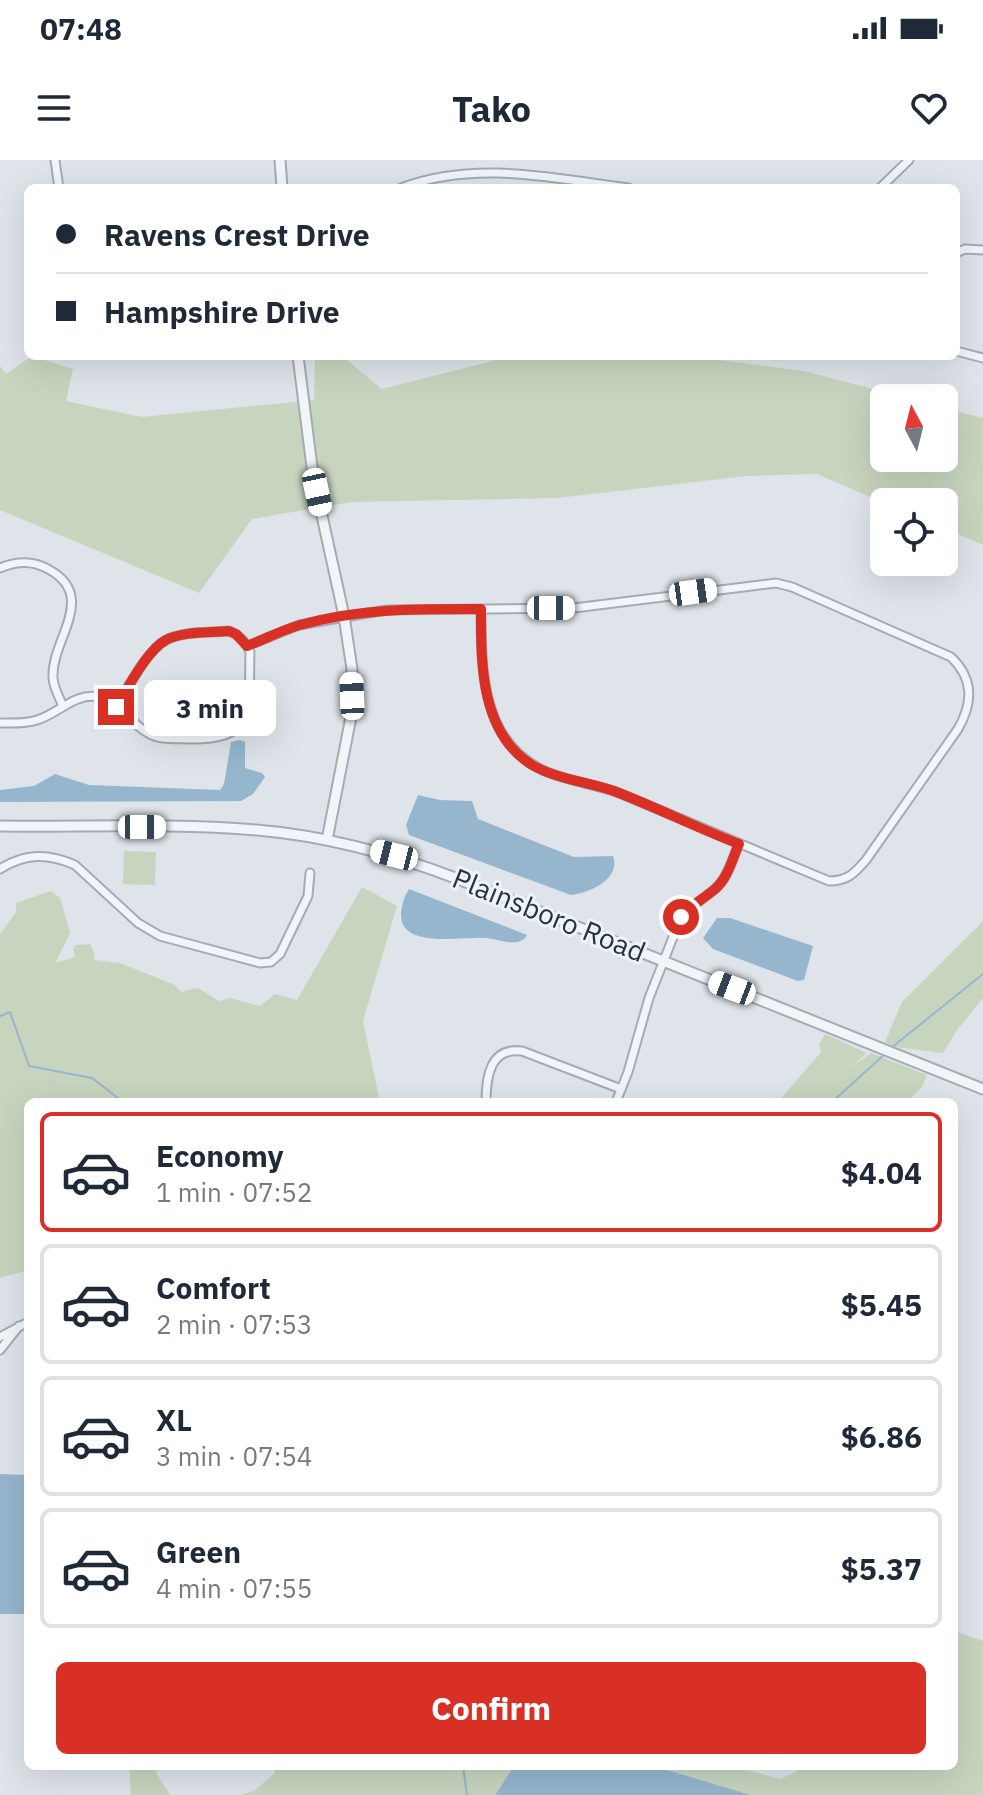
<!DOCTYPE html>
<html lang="en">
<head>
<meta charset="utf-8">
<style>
  body { margin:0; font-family:"IBM Plex Sans",sans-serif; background:#f2f2f3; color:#1f2937; height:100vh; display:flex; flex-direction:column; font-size:30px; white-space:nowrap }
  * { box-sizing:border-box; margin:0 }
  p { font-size:26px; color:#747a83 }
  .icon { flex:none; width:44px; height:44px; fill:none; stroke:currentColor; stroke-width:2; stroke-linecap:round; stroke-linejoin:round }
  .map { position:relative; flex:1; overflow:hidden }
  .sheet { position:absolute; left:24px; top:938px; width:934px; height:672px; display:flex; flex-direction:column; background:#fff; border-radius:12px; box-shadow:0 8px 32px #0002 }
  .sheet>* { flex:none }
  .banner { position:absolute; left:24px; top:24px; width:936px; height:176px; border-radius:12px; box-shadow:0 8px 32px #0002; display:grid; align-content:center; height:176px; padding:0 32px; background:#fff }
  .needle { width:52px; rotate:353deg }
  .tools { position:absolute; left:870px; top:224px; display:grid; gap:16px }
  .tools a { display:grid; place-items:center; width:88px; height:88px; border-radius:12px; background:#fff; box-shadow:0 8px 32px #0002; font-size:40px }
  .end { position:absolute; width:36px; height:36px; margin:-18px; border:10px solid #d93025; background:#fff; box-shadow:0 0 0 4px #fff }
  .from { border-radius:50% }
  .bubble { position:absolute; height:56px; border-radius:12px; background:#fff; box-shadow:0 8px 32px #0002; font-size:26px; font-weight:700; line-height:56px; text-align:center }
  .car { position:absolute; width:24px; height:48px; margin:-24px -12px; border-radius:10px; box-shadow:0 0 6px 2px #0007; background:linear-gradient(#fff 24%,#345 0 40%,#fff 0 76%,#345 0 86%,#fff 0) }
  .banner b { display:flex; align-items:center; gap:28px; height:76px; font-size:30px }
  .banner b+b { border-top:2px solid #e0e1e3 }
  .banner i { width:20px; height:20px; background:#1f2937 }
  ul { padding:14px 0 0; list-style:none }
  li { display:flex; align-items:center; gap:24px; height:120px; margin:0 16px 12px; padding:0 16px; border:4px solid #e0e1e3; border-radius:12px }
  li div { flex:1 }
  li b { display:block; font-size:30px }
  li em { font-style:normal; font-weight:700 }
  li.active { border-color:#d93025 }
  li>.icon { width:72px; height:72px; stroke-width:1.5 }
  .action { display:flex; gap:16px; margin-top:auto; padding:16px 32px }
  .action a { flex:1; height:92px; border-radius:12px; background:#d93025; color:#fff; font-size:32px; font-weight:700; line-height:92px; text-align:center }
  .status { display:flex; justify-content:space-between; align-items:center; height:56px; padding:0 40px; background:#fff; direction:ltr }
  .status svg { height:22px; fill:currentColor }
  header { display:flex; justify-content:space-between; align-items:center; height:104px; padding:0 32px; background:#fff; font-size:36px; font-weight:700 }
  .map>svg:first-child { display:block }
  .green { fill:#c7d5bf }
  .water { fill:#96b6ce }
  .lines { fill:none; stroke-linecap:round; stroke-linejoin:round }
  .stream { stroke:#96b6ce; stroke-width:2 }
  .minor-casing { stroke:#a4abb5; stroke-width:11 }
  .tertiary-casing { stroke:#a4abb5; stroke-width:13 }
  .minor { stroke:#f2f5f8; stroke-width:7 }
  .tertiary { stroke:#f2f5f8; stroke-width:9 }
  .route { stroke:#d93025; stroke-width:10 }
  .labels { text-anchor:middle; stroke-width:6; stroke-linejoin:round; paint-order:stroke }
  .street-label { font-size:28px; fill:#263343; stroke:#eff3f7 }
</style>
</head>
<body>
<div class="status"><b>07:48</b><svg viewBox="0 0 49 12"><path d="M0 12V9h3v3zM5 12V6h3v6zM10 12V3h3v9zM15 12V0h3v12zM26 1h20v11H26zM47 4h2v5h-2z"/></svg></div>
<header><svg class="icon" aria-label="menu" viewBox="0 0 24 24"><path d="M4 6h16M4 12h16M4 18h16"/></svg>Tako<svg class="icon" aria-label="heart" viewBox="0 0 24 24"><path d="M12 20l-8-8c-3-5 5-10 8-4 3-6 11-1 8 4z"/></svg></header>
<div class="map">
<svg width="983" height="1635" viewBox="0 0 983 1635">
  <rect width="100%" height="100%" fill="#dfe4ea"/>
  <path class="green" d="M 32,196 L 73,209 L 66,241 L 141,257 L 314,240 L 315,196 L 342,196 L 382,229 L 512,196 L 689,196 L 804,211 L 907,238 L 884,238 L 884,298 L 944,298 L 944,248 L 983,258 L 983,385 L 944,368 L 944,342 L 884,343 L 817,314 L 747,316 L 557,338 L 351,342 L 252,359 L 199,433 L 0,350 L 0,206 L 6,214 Z
    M 124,691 L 156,692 L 155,725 L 123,724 Z
    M 362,727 L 397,746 L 363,861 L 380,942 L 28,942 L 28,1110 L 0,1118 L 0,774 L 16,752 L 16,743 L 51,731 L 60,738 L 70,773 L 55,803 L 75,797 L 73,789 L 76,785 L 90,784 L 95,795 L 94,800 L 120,803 L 175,825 L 181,832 L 198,828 L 219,841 L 230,838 L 260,846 L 275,834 L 297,840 Z
    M 983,761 L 983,838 L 957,870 L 943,893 L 896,887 L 885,882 L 902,842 Z
    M 825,874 L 867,893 L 850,908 L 871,893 L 927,915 L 922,927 L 907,942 L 778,942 L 821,892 L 819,885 Z
    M 954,1471 L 983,1481 L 983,1635 L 751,1635 L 674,1612 L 646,1606 L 731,1606 L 780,1619 L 796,1612 L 796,1606 L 954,1606 Z
    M 129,1606 L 155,1606 L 157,1614 L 170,1635 L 131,1635 Z
    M 275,1606 L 514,1606 L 495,1635 L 240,1635 L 254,1631 L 275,1613 Z"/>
  <path class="water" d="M 240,580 L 245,582 L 245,608 L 262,613 L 265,617 L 253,634 L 241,641 L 0,642 L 0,630 L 34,626 L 55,614 L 89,625 L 220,630 L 224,624 L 231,582 Z
    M 418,635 L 440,640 L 472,641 L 478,659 L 574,697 L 613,696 C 621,719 590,733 571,735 L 409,675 L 406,665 Z
    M 409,729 L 527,775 C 520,788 501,780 487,778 C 463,776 399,790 401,753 C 402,744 404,737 409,729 Z
    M 717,758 L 730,758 L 813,786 L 804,820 L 798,821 L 713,789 L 703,778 Z
    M 0,1314 L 28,1315 L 28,1454 L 0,1454 Z
    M 514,1606 L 646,1606 L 674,1612 L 751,1635 L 495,1635 Z"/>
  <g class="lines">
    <path class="stream" d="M 0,856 L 10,852 L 29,906 L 92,918 L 123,942
      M 891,888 L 983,814
      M 832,942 L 886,893
      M 463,1606 L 467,1635"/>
    <defs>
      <path id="minor" d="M 55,0 L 59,28
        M 401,28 C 474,0 553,18 629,28
        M 880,28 L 909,0
        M 956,93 L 965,89 L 983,90
        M 956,191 L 983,198
        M 0,408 C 17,401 32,400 48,409 C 99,436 51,480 53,517 C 53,527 59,537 63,546
        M 247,486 L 299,465 L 386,450 L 574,448 L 776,423 L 792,427 L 951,497 C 974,519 973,543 958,569 L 866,700 C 854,714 847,721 829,721 L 619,633 C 596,625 570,621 547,612 C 481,584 481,510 481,449
        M 0,563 C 12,563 25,564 37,560 C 58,554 75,532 99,537 C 119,541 131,564 148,573 C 161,581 176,578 190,579 C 259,580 248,547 250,492 C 246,481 239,475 229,471 C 210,473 182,471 166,480 C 147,490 128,528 116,547
        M 0,709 C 25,693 48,693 75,705 L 138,763 L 160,776 L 260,803 L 271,802 L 280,794 L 308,736 L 310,713
        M 486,942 C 486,917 490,887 522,891 L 621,929
        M 616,942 L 628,912 L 649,838 L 681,757 C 691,745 704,739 715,729 C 728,718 732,699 739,684
        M 0,1177 L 28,1162
        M 0,1190 L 19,1166"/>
      <path id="tertiary" d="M 280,0 L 282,28
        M 298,196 L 313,315 L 344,456 L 352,509 L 351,557 L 327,680
        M 0,666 C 85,667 172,663 257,670 C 327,676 393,694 458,719 L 983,929"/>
    </defs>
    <use href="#minor" class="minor-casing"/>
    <use href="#tertiary" class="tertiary-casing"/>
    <use href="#minor" class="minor"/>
    <use href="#tertiary" class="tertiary"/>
  </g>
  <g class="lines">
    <path class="route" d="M 116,547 C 128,528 147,490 166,480 C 183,471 210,473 229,471 L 236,474 L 247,486 C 265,479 282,470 300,465 C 359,448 420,449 481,449 C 481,502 480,573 532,605 C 556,619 588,622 614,631 C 656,647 697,668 739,684 C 732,699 728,718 715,729 C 703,739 691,745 681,757"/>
  </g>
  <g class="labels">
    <g class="street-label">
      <text transform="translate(549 755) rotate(22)" y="10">Plainsboro Road</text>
    </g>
  </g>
</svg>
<div class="tools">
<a><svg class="needle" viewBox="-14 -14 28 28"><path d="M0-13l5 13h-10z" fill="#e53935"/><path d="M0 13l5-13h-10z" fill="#747a83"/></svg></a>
<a><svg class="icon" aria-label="locate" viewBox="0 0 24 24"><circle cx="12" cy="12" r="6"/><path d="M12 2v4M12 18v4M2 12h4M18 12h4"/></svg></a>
</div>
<i class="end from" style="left:681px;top:757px"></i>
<i class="end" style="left:116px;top:547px"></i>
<div class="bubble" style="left:144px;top:520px;width:132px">3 min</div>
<i class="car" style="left:317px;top:332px;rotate:168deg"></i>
<i class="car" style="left:693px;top:432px;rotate:82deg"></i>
<i class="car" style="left:551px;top:448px;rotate:90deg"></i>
<i class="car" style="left:352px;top:536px;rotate:358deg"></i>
<i class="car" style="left:142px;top:667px;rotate:90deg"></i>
<i class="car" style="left:394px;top:695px;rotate:284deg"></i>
<i class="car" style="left:732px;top:828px;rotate:291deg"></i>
<div class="banner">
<b><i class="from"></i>Ravens Crest Drive</b>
<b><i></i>Hampshire Drive</b>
</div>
<section class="sheet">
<ul>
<li class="active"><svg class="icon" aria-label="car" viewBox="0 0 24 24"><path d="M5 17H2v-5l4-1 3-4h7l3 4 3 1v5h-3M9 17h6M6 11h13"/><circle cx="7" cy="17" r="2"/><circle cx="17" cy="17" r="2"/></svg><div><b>Economy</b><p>1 min · 07:52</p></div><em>$4.04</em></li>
<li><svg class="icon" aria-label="car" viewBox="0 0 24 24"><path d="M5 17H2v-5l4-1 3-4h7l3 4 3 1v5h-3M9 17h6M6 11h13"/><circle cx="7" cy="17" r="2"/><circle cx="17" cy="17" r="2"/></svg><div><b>Comfort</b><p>2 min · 07:53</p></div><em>$5.45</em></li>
<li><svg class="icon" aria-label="car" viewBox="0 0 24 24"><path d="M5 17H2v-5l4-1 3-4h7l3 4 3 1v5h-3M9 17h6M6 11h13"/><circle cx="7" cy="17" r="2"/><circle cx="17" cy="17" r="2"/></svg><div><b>XL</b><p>3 min · 07:54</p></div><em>$6.86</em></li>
<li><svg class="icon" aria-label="car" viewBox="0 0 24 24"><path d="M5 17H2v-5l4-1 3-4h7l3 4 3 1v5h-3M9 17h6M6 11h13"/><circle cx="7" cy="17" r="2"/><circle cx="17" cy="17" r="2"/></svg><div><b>Green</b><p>4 min · 07:55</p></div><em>$5.37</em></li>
</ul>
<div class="action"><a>Confirm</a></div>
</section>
</div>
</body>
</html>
